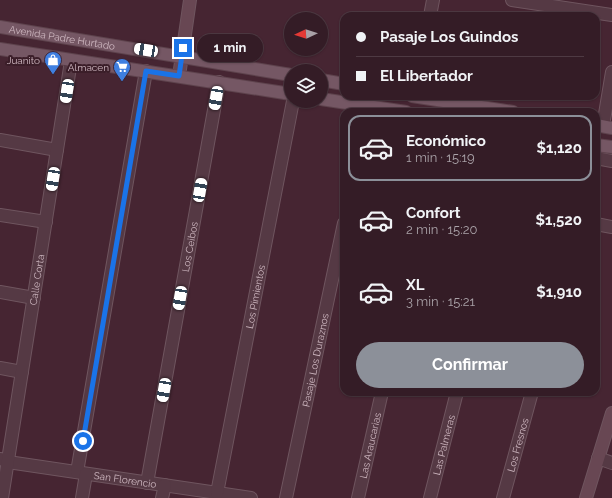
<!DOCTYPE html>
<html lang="es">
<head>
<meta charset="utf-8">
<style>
  body { margin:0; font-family:Raleway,sans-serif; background:#3f2932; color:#f1f3f6; height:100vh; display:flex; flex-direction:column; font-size:15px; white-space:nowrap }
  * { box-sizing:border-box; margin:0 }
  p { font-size:13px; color:#a9a1a7 }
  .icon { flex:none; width:22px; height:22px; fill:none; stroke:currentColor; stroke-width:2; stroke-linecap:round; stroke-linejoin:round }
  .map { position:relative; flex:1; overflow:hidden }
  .details { position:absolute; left:340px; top:108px; width:260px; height:288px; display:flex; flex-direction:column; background:#341c26; border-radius:12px; box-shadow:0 1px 3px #0004,0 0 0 1px #4e3a43 }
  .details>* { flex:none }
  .banner { position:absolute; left:340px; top:12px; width:260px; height:88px; border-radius:12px; box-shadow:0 1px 3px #0004,0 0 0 1px #4e3a43; display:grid; align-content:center; height:88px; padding:0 16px; background:#341c26 }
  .needle { width:26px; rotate:266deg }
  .controls { position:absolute; left:284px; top:12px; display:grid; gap:8px }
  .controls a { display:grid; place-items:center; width:44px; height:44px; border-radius:50%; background:#341c26; box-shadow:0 1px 3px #0004,0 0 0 1px #4e3a43; font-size:20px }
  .end { position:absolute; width:18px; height:18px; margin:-9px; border:5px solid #1a73e8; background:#fff; box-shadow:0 0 0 2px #fff }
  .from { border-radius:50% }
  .bubble { position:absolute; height:28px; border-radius:14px; background:#341c26; box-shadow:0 1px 3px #0004,0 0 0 1px #4e3a43; font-size:13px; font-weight:700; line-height:28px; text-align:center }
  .car { position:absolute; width:12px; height:24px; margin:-12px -6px; border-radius:5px; box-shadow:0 0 3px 1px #0007; background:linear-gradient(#fff 24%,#345 0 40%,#fff 0 76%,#345 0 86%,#fff 0) }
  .banner b { display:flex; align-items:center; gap:14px; height:38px; font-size:15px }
  .banner b+b { border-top:1px solid #4e3a43 }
  .banner i { width:10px; height:10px; background:#f1f3f6 }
  ul { padding:7px 0 0; list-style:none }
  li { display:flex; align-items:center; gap:12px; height:66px; margin:0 8px 6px; padding:0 8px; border:2px solid transparent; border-radius:12px }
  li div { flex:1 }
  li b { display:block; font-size:15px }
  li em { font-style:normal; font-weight:700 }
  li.on { border-color:#8c9099 }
  li>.icon { width:36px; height:36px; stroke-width:1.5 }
  .action { display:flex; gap:8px; margin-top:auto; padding:8px 16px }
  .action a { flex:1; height:46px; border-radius:24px; background:#8c9099; color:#fff; font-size:16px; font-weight:700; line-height:46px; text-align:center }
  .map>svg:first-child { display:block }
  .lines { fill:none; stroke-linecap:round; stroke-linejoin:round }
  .street-casing { stroke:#6f555f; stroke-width:14 }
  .secondary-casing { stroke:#6f555f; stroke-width:14 }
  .primary-casing { stroke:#5e434d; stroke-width:14 }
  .street { stroke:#553944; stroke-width:12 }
  .secondary { stroke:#684753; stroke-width:12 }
  .primary { stroke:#755764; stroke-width:12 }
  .route { stroke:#1a73e8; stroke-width:5 }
  .labels { text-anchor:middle; stroke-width:4; stroke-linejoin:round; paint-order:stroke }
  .street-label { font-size:10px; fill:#ceb7c0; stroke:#3b1e29 }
  .poi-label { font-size:10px; fill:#ceb7c0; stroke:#3b1e29; text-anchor:end }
</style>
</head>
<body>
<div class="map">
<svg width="612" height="498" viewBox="0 0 612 498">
  <rect width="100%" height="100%" fill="#462532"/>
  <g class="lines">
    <defs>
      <g id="street">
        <path d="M 512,0 L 612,15"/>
        <path d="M 430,16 L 433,0"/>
        <path d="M 603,126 L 612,72"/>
        <path d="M 0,140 L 57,150"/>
        <path d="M 596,158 L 612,161"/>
        <path d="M 0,215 L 46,222"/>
        <path d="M 596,224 L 612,227"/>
        <path d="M 0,292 L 34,298"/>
        <path d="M 0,368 L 22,372"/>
        <path d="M 598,458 L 612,463"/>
        <path id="s1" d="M 1,459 L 8,462 L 251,498"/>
        <path d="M 77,472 L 146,71"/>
        <path id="s2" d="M 147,483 L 219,82"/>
        <path id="s3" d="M 217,493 L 293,101"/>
        <path id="s4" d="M 2,498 L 71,61"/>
        <path d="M 82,498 L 86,474"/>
        <path d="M 162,498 L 165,485"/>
        <path id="s5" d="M 286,498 L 344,223"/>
        <path id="s6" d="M 358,498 L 382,392"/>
        <path id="s7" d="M 430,498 L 457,392"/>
        <path id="s8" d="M 503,498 L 532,392"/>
      </g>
      <path id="secondary" d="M 179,76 L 190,0
        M 586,498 L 612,413"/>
      <g id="primary">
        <path id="s9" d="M 0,27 L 291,75"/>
        <path d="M 0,49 L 291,94"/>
        <path d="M 321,80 L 344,84"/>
        <path d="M 412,96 L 513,112"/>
        <path d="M 321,99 L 406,112"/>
        <path d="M 596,125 L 612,128"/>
        <path d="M 596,145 L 612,147"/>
      </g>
    </defs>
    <use href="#street" class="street-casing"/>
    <use href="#secondary" class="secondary-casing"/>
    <use href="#primary" class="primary-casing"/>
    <use href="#street" class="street"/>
    <use href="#secondary" class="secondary"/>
    <use href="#primary" class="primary"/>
  </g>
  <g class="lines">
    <path class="route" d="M 83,441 L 146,71 L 179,76 L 183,48"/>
  </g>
  <defs>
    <symbol id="shop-pin" viewBox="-11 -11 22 30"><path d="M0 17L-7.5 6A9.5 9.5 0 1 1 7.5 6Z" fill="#3f7fe0" stroke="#3b1e29"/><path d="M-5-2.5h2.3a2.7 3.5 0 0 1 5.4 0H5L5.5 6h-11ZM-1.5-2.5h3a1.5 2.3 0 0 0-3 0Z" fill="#fff"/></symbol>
    <symbol id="supermarket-pin" viewBox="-11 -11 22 30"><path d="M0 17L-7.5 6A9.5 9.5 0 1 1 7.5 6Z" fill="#3f7fe0" stroke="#3b1e29"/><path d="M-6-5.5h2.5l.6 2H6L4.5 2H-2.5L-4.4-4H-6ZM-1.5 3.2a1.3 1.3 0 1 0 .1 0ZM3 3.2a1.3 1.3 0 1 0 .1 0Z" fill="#fff"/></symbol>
  </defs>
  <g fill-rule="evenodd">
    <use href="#shop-pin" x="43" y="50" width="20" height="27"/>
    <use href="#supermarket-pin" x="112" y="57" width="20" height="27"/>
  </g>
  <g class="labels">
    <g class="street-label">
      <text dy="4" stroke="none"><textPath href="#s9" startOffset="63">Avenida Padre Hurtado</textPath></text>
      <text dy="4" stroke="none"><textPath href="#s2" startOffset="240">Los Ceibos</textPath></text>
      <text dy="4" stroke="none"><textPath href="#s4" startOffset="221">Calle Corta</textPath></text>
      <text dy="4" stroke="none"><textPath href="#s3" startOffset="200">Los Pimientos</textPath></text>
      <text dy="4" stroke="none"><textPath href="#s5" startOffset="141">Pasaje Los Duraznos</textPath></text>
      <text dy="4" stroke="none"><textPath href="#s6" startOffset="54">Las Araucarias</textPath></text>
      <text dy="4" stroke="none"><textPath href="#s7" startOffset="55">Las Palmeras</textPath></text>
      <text dy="4" stroke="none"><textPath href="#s8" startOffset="55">Los Fresnos</textPath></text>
      <text dy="4" stroke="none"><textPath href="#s1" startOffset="126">San Florencio</textPath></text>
    </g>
    <g class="poi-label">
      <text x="40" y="64">Juanito</text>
      <text x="109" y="71">Almacen</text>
    </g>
  </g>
</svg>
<div class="controls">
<a><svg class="needle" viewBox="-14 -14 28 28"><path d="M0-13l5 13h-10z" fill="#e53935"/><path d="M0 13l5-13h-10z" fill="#a9a1a7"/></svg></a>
<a><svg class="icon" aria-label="layers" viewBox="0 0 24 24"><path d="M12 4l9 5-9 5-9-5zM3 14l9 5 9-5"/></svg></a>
</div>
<i class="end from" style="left:83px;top:441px"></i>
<i class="end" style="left:183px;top:48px"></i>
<div class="bubble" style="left:197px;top:34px;width:66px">1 min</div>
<i class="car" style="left:146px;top:50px;rotate:279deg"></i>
<i class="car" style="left:67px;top:91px;rotate:189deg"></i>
<i class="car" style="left:216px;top:98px;rotate:190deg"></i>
<i class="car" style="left:53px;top:179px;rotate:189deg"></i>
<i class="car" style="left:200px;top:190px;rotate:10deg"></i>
<i class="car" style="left:180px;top:298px;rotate:190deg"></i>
<i class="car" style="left:164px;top:390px;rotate:190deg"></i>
<div class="banner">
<b><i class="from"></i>Pasaje Los Guindos</b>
<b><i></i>El Libertador</b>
</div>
<section class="details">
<ul>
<li class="on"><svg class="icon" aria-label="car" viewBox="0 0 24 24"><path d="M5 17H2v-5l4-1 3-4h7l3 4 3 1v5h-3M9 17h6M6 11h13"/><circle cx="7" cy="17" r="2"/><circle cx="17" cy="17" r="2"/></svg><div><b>Económico</b><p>1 min · 15:19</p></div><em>$1,120</em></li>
<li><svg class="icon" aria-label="car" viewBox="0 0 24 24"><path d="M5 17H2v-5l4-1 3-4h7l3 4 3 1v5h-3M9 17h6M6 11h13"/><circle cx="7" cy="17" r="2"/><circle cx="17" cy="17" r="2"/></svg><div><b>Confort</b><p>2 min · 15:20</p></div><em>$1,520</em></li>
<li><svg class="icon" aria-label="car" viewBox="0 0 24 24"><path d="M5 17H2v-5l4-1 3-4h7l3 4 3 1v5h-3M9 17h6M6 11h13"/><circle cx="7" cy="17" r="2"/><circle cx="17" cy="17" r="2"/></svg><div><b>XL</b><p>3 min · 15:21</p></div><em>$1,910</em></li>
</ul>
<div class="action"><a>Confirmar</a></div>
</section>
</div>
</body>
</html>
